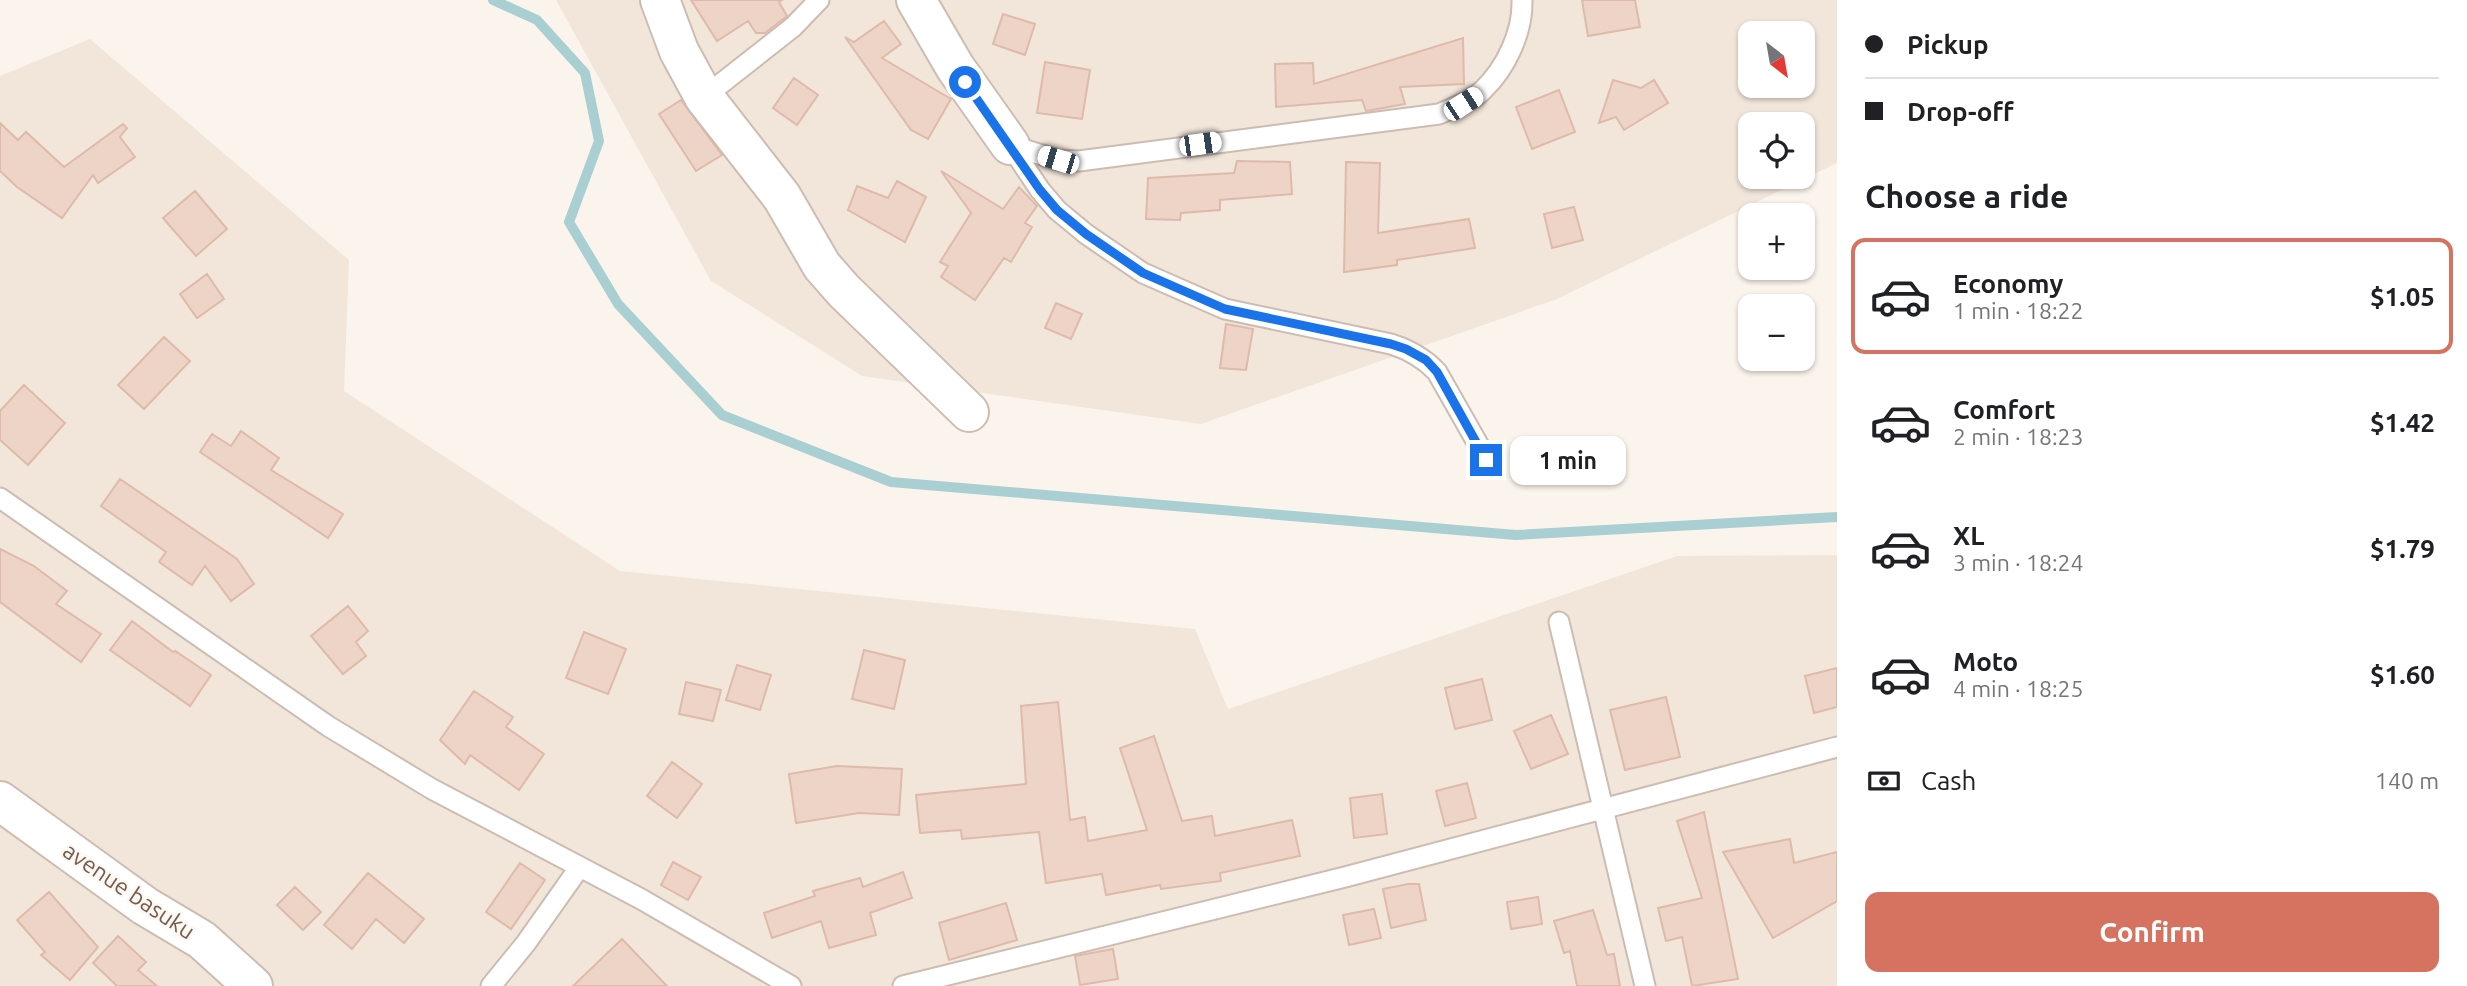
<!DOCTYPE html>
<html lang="en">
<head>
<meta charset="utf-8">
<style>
  body { margin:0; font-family:Ubuntu,sans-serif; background:#f6f6f6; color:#202124; height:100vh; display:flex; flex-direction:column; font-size:26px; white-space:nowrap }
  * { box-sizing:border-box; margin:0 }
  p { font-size:23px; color:#757577 }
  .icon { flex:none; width:38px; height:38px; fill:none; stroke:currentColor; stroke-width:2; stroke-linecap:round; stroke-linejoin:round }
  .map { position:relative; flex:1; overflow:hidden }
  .details { display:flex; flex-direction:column; background:#fff; width:630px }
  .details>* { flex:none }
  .banner { display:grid; align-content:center; height:154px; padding:0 28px; background:#fff }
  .needle { width:46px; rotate:149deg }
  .controls { position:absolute; left:1738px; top:21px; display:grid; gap:14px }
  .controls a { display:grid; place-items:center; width:77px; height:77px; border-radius:14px; background:#fff; box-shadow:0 2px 5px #0004; font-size:35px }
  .end { position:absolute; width:32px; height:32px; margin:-16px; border:9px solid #1a73e8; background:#fff; box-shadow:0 0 0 4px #fff }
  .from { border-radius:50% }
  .bubble { position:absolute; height:49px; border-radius:14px; background:#fff; box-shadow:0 2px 5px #0004; font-size:23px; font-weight:700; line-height:49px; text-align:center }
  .car { position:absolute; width:21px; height:42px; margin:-21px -10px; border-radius:9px; box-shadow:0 0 5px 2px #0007; background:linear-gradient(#fff 24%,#345 0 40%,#fff 0 76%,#345 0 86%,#fff 0) }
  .banner b { display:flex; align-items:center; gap:24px; height:66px; font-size:26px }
  .banner b+b { border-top:2px solid #e0e0e0 }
  .banner i { width:18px; height:18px; background:#202124 }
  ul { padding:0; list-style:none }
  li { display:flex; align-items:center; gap:21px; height:116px; margin:0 14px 10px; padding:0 14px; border:4px solid transparent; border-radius:14px }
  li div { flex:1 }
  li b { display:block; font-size:26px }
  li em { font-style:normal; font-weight:700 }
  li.current { border-color:#d67360 }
  li>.icon { width:63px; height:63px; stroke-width:1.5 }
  h2 { padding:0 28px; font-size:32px; line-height:84px }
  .pay { display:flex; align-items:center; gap:18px; height:77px; padding:0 28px; font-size:26px }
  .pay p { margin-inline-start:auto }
  .primary-button { display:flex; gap:14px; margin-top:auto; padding:14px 28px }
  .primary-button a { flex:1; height:80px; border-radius:14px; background:#d67360; color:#fff; font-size:28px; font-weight:700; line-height:80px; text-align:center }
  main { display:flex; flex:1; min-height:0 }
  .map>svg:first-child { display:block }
  .residential { fill:#f2e6db; fill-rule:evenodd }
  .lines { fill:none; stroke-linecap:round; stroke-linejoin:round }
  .stream { stroke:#a9cfd3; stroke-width:10 }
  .building { fill:#edd4c7; stroke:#debaa9; stroke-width:2 }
  .service-casing { stroke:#ccbcb2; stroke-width:23 }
  .minor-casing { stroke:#ccbcb2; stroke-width:42 }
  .service { stroke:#fff; stroke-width:19 }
  .minor { stroke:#fff; stroke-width:38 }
  .route { stroke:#1a73e8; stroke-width:9 }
  .labels { text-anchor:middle; stroke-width:5; stroke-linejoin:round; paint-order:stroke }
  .street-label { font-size:23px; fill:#745b51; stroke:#fdf8f2 }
</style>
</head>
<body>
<main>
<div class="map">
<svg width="1837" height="986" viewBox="0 0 1837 986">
  <rect width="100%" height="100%" fill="#fbf4ec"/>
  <path class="residential" d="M 556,0 L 1837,0 L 1837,163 L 1557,299 L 1201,424 L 862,376 L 711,281 ZM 1750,33 L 1802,33 L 1802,86 L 1750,86 ZM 1750,124 L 1802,124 L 1802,177 L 1750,177 Z
    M 90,39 L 349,260 L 344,391 L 620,571 L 1195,629 L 1228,709 L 1677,556 L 1837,555 L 1837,986 L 0,986 L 0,76 Z"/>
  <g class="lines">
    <path class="stream" d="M 493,0 L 537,20 L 585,73 L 599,141 L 569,222 L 618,304 L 722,415 L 891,482 L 1516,535 L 1837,517"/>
  </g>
  <path class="building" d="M 691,0 L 782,0 L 779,2 L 787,16 L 765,33 L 756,33 L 748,21 L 717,41 Z
    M 1582,0 L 1635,0 L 1640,27 L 1588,36 Z
    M 1003,14 L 1035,24 L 1025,55 L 993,44 Z
    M 884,21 L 901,44 L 882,58 L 951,99 L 928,139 L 911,130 L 845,37 L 854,42 Z
    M 1463,38 L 1464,84 L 1400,87 L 1405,104 L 1366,111 L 1362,100 L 1276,107 L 1275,64 L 1313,63 L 1314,84 Z
    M 1045,62 L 1090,70 L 1082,119 L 1037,113 Z
    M 794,78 L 818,95 L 797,125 L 773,108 Z
    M 1613,80 L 1641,88 L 1654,80 L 1668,103 L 1624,130 L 1616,117 L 1599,123 Z
    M 1559,90 L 1575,132 L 1532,149 L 1516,107 Z
    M 681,100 L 722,155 L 696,171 L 659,114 Z
    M 0,123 L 18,140 L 26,132 L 64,167 L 123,124 L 127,128 L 120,137 L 135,157 L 98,183 L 93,175 L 62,218 L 17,187 L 0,171 Z
    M 1237,161 L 1290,162 L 1292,194 L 1220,200 L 1220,210 L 1181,213 L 1180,220 L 1146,219 L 1148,178 L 1234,173 Z
    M 1346,162 L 1380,163 L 1378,233 L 1469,219 L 1475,248 L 1397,260 L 1397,265 L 1344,272 Z
    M 941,171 L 1003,209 L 1019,187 L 1037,206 L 1025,223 L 1032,227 L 1011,262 L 1004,258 L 975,300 L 941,277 L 948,266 L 940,262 L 971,213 Z
    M 897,181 L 926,197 L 905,242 L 848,210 L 857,186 L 888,198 Z
    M 195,191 L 227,229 L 196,256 L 163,218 Z
    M 1574,207 L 1583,240 L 1552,248 L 1544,214 Z
    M 207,274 L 224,299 L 197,318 L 180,294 Z
    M 1056,303 L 1082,314 L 1071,339 L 1045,328 Z
    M 1226,324 L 1253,329 L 1246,370 L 1220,368 Z
    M 164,337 L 190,361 L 144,409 L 118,385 Z
    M 24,385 L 65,423 L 28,465 L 0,440 L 0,411 Z
    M 241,431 L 279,458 L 271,470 L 343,514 L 328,538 L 200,452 L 212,434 L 231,446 Z
    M 120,479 L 237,559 L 254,584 L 231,601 L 205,566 L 192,585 L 159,562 L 166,552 L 101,506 Z
    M 0,549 L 34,566 L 67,591 L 56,604 L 101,634 L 81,662 L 0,602 Z
    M 348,606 L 368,631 L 356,642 L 366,656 L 343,674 L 311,636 Z
    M 132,621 L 173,652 L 175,651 L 211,675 L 190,706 L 110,650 Z
    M 584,632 L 626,649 L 608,694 L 566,678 Z
    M 864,650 L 905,660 L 894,709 L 852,699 Z
    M 737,665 L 771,675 L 760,710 L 726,700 Z
    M 1837,668 L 1837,707 L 1814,713 L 1805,676 Z
    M 1482,679 L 1492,720 L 1455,729 L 1445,688 Z
    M 686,682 L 721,690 L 713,721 L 679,714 Z
    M 474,691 L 513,717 L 506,727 L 544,754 L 519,790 L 470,755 L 465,764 L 440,740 Z
    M 1666,697 L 1680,757 L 1625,770 L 1610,710 Z
    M 1058,702 L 1070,820 L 1085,817 L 1088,841 L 1147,830 L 1120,748 L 1154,736 L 1182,821 L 1212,816 L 1215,836 L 1292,820 L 1300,856 L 1220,873 L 1221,881 L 1161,889 L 1160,885 L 1106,895 L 1102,874 L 1046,883 L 1039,832 L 962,839 L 961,830 L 920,833 L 916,795 L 1026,784 L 1021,706 Z
    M 1551,715 L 1568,754 L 1531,769 L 1514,731 Z
    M 672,762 L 702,784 L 677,818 L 647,796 Z
    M 837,766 L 902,769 L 899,815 L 859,813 L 796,823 L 789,774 Z
    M 1467,783 L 1476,818 L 1445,826 L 1436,791 Z
    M 1382,794 L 1387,834 L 1354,838 L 1350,798 Z
    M 1704,812 L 1738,979 L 1692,986 L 1682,937 L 1666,941 L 1658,908 L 1702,898 L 1677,821 Z
    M 1790,839 L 1794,863 L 1837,852 L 1837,901 L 1773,938 L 1723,852 Z
    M 673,862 L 701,877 L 688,900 L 661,885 Z
    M 520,863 L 545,880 L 511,929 L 486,912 Z
    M 903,872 L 912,898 L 870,913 L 876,935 L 829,948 L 821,921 L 772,938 L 764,913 L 815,896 L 813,891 L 860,878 L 863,887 Z
    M 368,873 L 424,919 L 404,943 L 376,919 L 352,949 L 324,925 Z
    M 1408,884 L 1419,884 L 1426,920 L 1391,928 L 1383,889 Z
    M 295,887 L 321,912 L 303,930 L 277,905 Z
    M 49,892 L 98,947 L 70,980 L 41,955 L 45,952 L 17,920 Z
    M 1538,897 L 1542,924 L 1511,929 L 1507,902 Z
    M 1006,903 L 1017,940 L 949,960 L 939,923 Z
    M 1374,909 L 1381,938 L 1349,945 L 1343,915 Z
    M 1593,910 L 1607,955 L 1614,954 L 1620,986 L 1577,986 L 1570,951 L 1564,953 L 1554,921 Z
    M 118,936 L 146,962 L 138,970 L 157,986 L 117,986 L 93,963 Z
    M 622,939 L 667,986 L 573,986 Z
    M 1113,949 L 1118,979 L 1080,985 L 1075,956 Z"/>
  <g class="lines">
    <defs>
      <path id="service" d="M 704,97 L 793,27 L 819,0
        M 1010,145 L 1040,190 L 1057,210 L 1086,234 L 1143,273 L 1225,309 L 1391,344 C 1410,350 1424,358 1437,372 L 1487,460
        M 1010,145 L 1058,160 L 1079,161 L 1439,114 C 1454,107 1471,102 1483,90 C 1506,68 1523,32 1522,0
        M 0,498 L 328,726 L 432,789 L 641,899 L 791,986
        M 1559,622 L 1645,986
        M 491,986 L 526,943 L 579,868
        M 903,986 L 1345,877 L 1837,747"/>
      <path id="minor" d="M 660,0 L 679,51 L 704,97 L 782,197 L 822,266 L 844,291 L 969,412
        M 916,0 L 955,67 L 1010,145
        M 0,801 L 145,906 L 202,940 L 253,986"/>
    </defs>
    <use href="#service" class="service-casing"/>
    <use href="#minor" class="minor-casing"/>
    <use href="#service" class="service"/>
    <use href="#minor" class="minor"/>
  </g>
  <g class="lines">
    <path class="route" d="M 965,82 L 1040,190 L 1057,210 L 1086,234 L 1143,273 L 1225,309 L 1391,344 L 1406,349 L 1426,360 L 1437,372 L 1486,460"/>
  </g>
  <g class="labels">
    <g class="street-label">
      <text transform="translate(129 891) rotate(34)" y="8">avenue basuku</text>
    </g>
  </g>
</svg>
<div class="controls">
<a><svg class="needle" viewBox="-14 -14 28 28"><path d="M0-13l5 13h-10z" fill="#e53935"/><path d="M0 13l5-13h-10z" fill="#757577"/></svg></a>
<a><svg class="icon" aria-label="locate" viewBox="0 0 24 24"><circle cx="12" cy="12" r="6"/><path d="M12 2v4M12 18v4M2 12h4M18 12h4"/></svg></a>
<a>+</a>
<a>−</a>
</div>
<i class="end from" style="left:965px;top:82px"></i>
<i class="end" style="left:1486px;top:460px"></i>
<div class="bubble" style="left:1510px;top:436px;width:116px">1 min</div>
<i class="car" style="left:1463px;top:104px;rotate:57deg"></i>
<i class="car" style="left:1200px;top:144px;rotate:82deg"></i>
<i class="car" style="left:1058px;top:160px;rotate:287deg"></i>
</div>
<section class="details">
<div class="banner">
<b><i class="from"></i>Pickup</b>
<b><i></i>Drop-off</b>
</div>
<h2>Choose a ride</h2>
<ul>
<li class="current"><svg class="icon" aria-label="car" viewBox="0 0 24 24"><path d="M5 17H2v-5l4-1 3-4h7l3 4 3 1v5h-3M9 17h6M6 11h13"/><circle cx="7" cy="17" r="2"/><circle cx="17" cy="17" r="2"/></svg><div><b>Economy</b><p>1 min · 18:22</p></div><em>$1.05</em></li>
<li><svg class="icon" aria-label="car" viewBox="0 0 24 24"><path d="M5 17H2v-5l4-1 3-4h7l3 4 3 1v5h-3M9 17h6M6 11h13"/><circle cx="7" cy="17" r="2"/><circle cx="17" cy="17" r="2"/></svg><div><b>Comfort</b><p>2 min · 18:23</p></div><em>$1.42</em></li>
<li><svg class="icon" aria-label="car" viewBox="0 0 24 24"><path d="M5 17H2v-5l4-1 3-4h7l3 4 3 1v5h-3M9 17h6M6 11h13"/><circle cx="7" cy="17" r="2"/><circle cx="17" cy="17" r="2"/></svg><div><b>XL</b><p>3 min · 18:24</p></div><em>$1.79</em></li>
<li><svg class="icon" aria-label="car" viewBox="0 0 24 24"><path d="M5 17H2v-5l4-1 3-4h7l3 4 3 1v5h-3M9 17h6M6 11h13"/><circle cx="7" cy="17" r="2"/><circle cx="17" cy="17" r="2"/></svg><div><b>Moto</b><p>4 min · 18:25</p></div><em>$1.60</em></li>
</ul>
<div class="pay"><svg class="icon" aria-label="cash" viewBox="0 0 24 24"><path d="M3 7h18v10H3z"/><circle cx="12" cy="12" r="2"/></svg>Cash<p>140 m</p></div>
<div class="primary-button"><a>Confirm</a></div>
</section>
</main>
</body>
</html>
